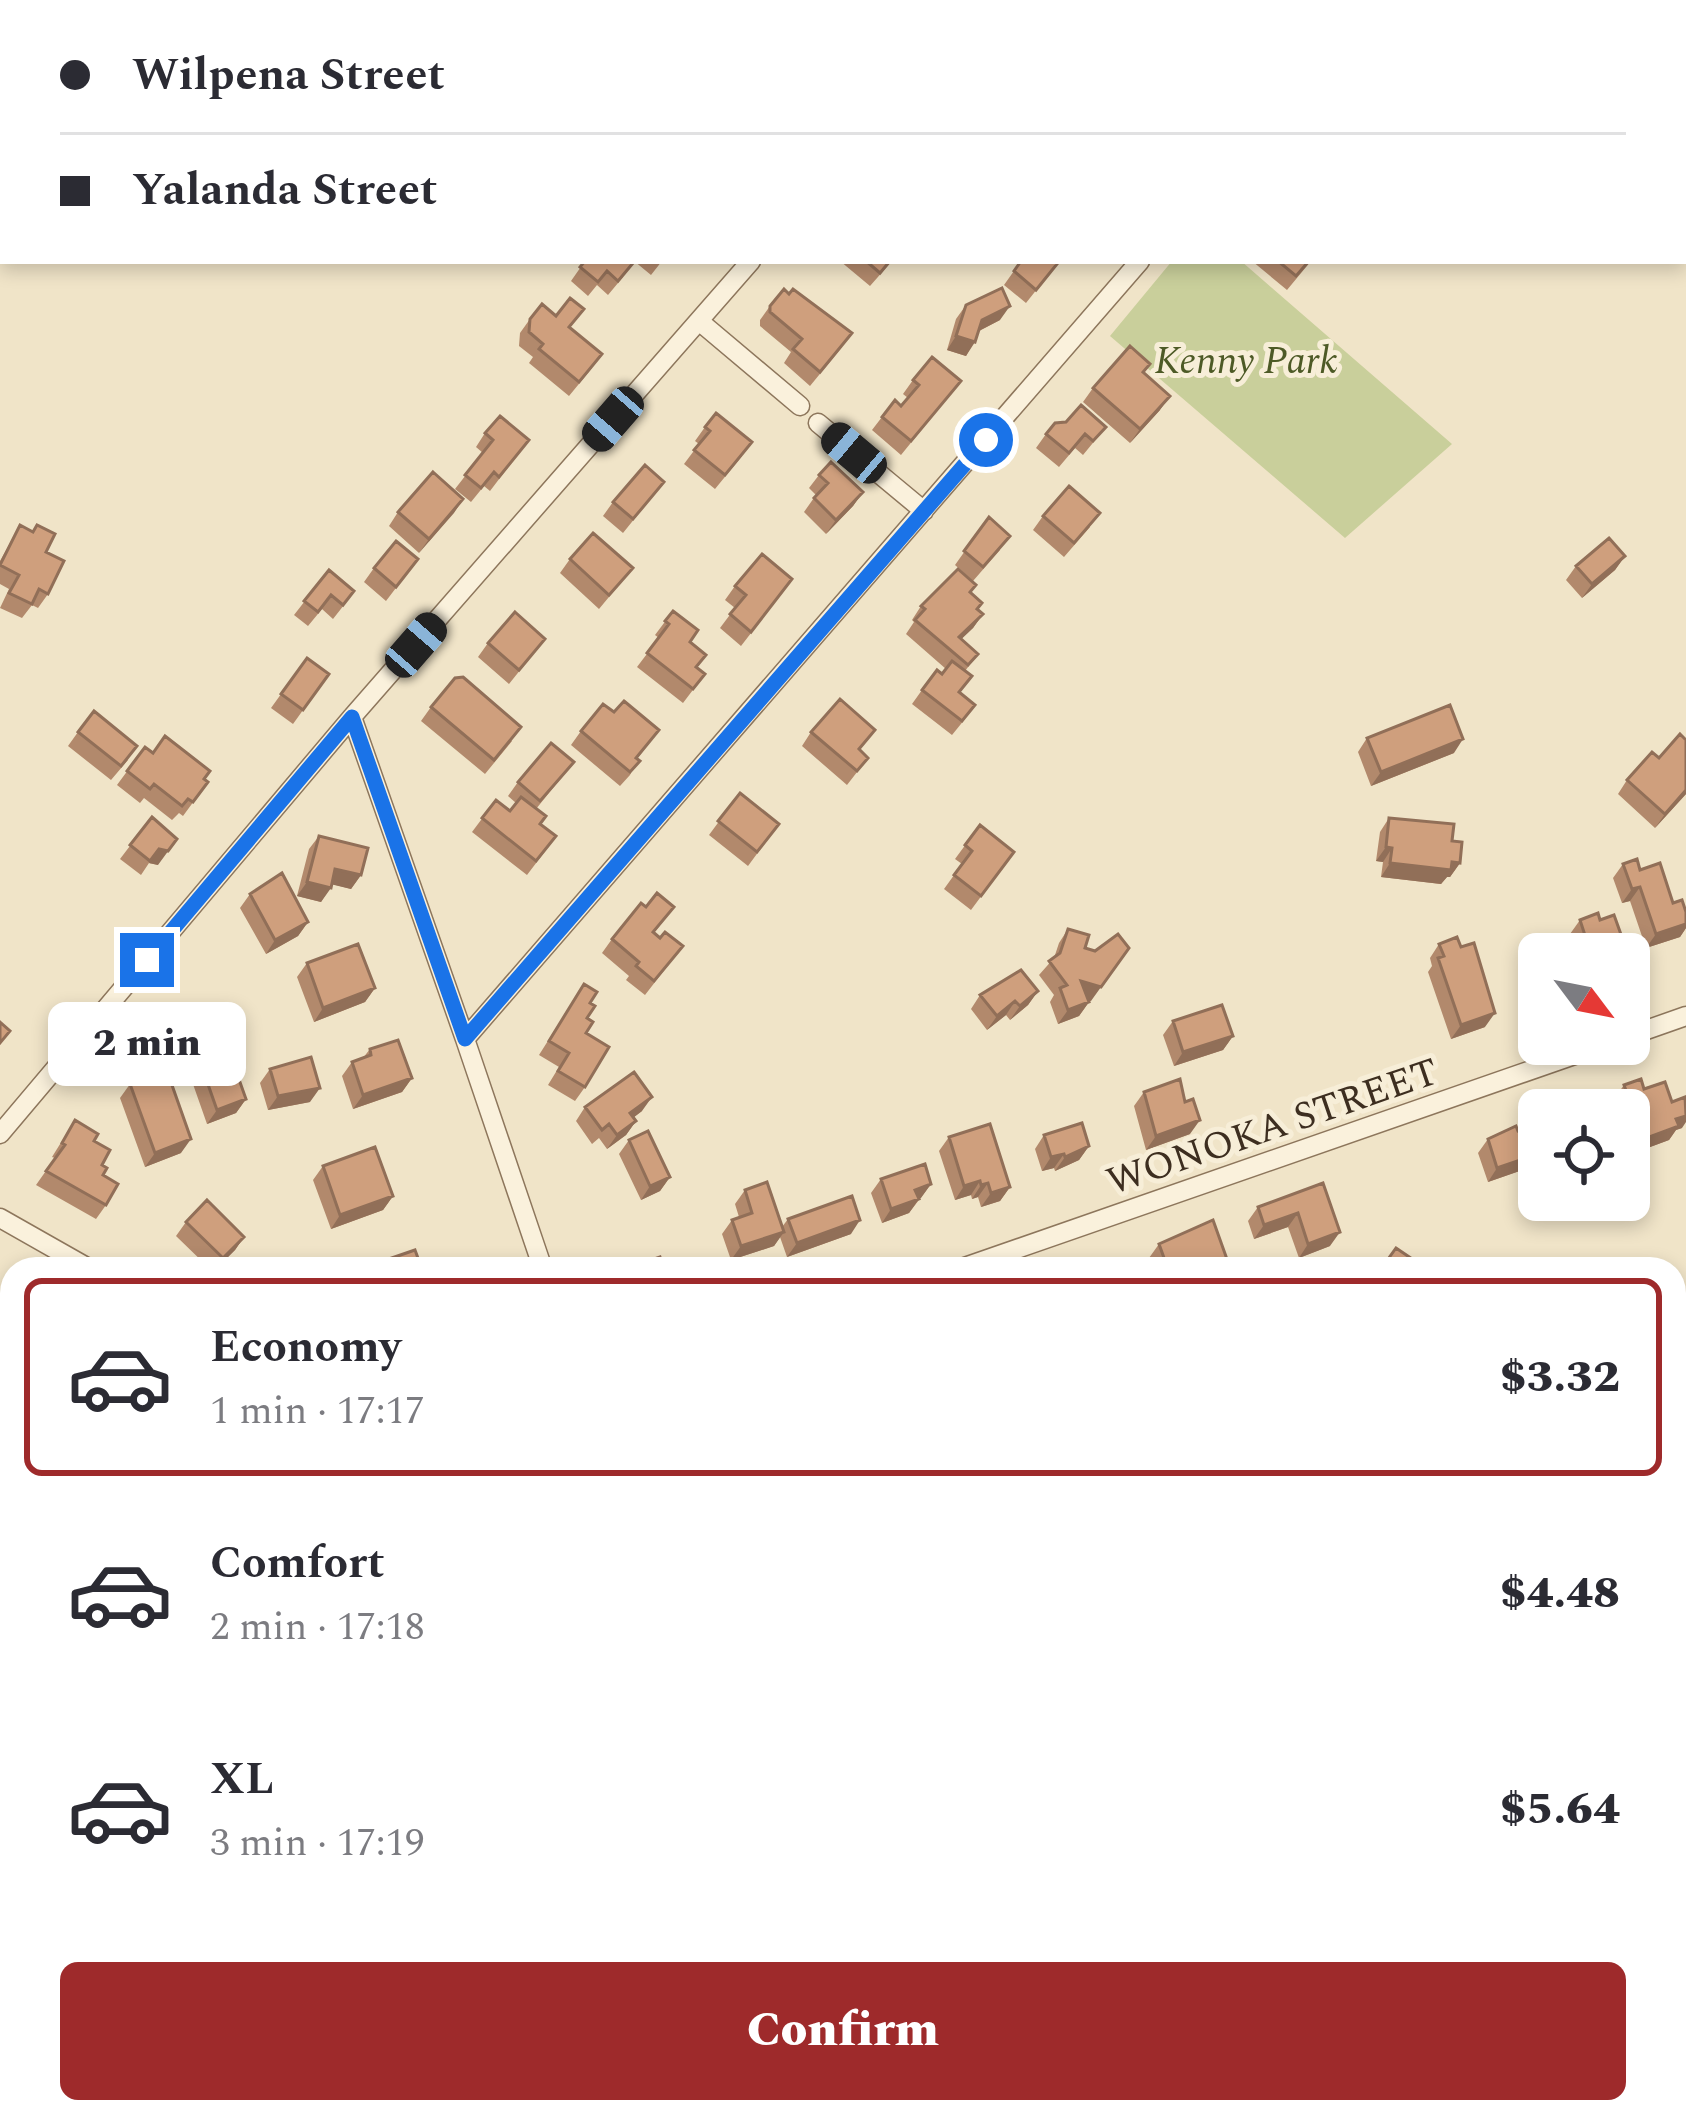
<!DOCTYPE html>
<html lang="en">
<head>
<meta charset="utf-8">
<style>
  body { margin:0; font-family:Spectral,serif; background:#f7f7f7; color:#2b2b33; height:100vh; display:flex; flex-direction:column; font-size:45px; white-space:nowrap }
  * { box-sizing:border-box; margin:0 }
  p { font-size:39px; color:#7c7c81 }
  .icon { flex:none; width:66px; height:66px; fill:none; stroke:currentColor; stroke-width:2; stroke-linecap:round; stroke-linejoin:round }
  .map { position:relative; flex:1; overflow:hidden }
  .details { position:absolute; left:0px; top:1257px; width:1686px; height:867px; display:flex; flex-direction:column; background:#fff; border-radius:36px 36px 0 0; box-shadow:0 6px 18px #0003 }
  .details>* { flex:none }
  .banner { position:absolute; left:0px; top:0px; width:1686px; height:264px; box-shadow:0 6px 18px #0003; display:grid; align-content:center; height:264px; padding:0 60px; background:#fff }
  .needle { width:78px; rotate:122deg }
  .buttons { position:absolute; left:1518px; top:933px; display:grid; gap:24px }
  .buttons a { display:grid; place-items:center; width:132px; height:132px; border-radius:18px; background:#fff; box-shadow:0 6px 18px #0003; font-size:60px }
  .end { position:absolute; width:54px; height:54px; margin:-27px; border:15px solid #1a73e8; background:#fff; box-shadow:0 0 0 6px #fff }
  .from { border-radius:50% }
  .bubble { position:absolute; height:84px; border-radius:18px; background:#fff; box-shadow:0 6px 18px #0003; font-size:39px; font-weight:800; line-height:84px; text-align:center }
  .car { position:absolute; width:36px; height:72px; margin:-36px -18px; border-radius:15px; box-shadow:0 0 9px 3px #0007; background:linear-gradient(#222 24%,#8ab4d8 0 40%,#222 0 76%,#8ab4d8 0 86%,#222 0) }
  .banner b { display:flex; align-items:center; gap:42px; height:114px; font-size:45px }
  .banner b+b { border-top:3px solid #e1e1e2 }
  .banner i { width:30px; height:30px; background:#2b2b33 }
  ul { padding:21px 0 0; list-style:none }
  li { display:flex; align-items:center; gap:36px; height:198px; margin:0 24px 18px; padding:0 36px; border:6px solid transparent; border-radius:18px }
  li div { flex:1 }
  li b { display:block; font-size:45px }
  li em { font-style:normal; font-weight:800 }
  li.selected { border-color:#9e2a2b }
  li>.icon { width:108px; height:108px; stroke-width:1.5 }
  .action { display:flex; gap:24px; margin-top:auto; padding:24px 60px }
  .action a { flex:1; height:138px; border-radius:18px; background:#9e2a2b; color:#fff; font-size:48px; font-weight:800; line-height:138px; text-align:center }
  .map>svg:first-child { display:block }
  .green { fill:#c9cf9b }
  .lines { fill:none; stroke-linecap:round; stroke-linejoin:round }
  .minor-casing { stroke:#8d765c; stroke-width:21 }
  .minor { stroke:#faf1dc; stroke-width:18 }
  .wall { fill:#b2896c }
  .shaded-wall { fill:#916f58 }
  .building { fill:#cf9f7d; stroke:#916f58; stroke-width:3 }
  .route { stroke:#1a73e8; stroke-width:15 }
  .labels { text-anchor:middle; stroke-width:10; stroke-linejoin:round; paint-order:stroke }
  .park-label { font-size:39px; font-style:italic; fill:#4d5a26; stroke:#f7eed8 }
  .street-label { font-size:39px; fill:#3d2e20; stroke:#f7eed8 }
</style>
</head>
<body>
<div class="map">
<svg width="1686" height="2122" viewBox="0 0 1686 2122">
  <rect width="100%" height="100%" fill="#f0e4c8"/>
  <path class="green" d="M 1172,261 L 1241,261 L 1452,444 L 1345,538 L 1110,336 Z
    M 1686,1558 L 1686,1750 L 1674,1662 L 1674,1562 Z
    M 1686,1934 L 1686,2122 L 1598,2122 L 1593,2112 L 1674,2112 L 1674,1943 Z"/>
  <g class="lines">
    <defs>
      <path id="minor" d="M 1146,0 L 1149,3
        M 975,3 L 977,0
        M 1363,3 L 1365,0
        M 699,321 L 800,406
        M 818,423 L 924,511
        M 352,717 L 465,1039
        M 1629,1036 L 1686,1016
        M 0,1134 L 352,717 L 751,261
        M 0,1218 L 90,1269
        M 543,1269 L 465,1039 L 1140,261
        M 959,1269 L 1606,1044
        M 0,1930 L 12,1917
        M 1066,2112 L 1072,2122
        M 1573,2112 L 1579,2122
        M 956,2122 L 982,2112
        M 1468,2122 L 1485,2112"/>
    </defs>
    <use href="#minor" class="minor-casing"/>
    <use href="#minor" class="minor"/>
  </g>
  <path class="wall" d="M 1217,0 L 1266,0 L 1264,3 L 1221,3 Z
    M 1425,0 L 1479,0 L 1477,3 L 1423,3 Z
    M 585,261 L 623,277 L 608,295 L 597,285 L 588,296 L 571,281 Z
    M 634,261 L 662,261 L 651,275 Z
    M 840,261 L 892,261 L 870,286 Z
    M 1021,261 L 1057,264 L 1026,303 L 1004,285 Z
    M 1252,261 L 1311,261 L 1287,290 Z
    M 966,305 L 1000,320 L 979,331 L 966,356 L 947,350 L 956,319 Z
    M 770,306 L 842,347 L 810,386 L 784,363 L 791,352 L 760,326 L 760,320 Z
    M 530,319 L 570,328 L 592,368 L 569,396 L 529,363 L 533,357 L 519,346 L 520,333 Z
    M 1150,364 L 1144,373 L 1160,410 L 1130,443 L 1083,402 L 1093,388 Z
    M 913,380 L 961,381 L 901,455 L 872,430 L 882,417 L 901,406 L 908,398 L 903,394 Z
    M 705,427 L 742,456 L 715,489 L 684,464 L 699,444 L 695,441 Z
    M 1106,427 L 1083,455 L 1075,448 L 1059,467 L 1036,448 L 1046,434 Z
    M 485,433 L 529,440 L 490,491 L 484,486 L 471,502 L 455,489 L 483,453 L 476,447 Z
    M 819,475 L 863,492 L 853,506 L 826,534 L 804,512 L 816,495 L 809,488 Z
    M 664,482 L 623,533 L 603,516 L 613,502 Z
    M 463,499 L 419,553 L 389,526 L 398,512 Z
    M 1043,516 L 1090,527 L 1064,557 L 1033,530 Z
    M 989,517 L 1000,550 L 973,581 L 955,565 Z
    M 20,525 L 32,531 L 37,525 L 46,552 L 48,594 L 38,608 L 32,605 L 22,618 L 0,608 L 9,589 L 0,584 L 0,561 Z
    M 1625,556 L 1615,570 L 1582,598 L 1566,580 L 1576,566 Z
    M 418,559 L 386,601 L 364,582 L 374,568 Z
    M 570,559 L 633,568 L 599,609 L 560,573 Z
    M 329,570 L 344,605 L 333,619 L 322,609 L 308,626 L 294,615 Z
    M 735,586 L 782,593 L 741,646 L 720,628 L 735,608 L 725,600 Z
    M 971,592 L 978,609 L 983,614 L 973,628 L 961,639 L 978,654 L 965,671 L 960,693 L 965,719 L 952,735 L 912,704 L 922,690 L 946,669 L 906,634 L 914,622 L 912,620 L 921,606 Z
    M 673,611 L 690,642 L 697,668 L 705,674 L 683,703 L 637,667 L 659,638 L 655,635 Z
    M 545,639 L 509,684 L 478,657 L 488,643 Z
    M 307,658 L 329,674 L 293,724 L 271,708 Z
    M 431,707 L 512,741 L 485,774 L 421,721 Z
    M 614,712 L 659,730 L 637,759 L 630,775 L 620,786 L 571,745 L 581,731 Z
    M 78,732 L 128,760 L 111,780 L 68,746 Z
    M 811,732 L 860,751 L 868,758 L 847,785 L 802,746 Z
    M 1367,738 L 1454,753 L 1371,786 L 1358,752 Z
    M 1686,740 L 1686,794 L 1655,828 L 1618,794 L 1627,780 Z
    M 145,747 L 208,782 L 183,816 L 179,813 L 172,820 L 144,798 L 140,803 L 117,785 Z
    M 574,762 L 536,809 L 546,850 L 527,875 L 472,832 L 496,800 L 510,811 L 516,803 L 508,796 L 518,782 Z
    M 740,793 L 779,824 L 748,866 L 709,835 Z
    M 152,817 L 158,865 L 149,863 L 141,875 L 120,859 Z
    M 1389,818 L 1452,841 L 1460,863 L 1450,877 L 1447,877 L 1441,884 L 1381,877 L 1383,862 L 1376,861 L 1380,832 Z
    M 980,825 L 1014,852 L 971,910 L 944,889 L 962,864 L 955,859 Z
    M 319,836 L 361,875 L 351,889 L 332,884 L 321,902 L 297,896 L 309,849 Z
    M 1623,864 L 1640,870 L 1673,903 L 1686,912 L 1686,928 L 1680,937 L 1646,948 L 1630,901 L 1622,903 L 1613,878 Z
    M 250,894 L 308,922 L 298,936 L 266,954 L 240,908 Z
    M 646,907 L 674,907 L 654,933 L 660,938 L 683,946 L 645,995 L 626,980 L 629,976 L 602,953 L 612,939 Z
    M 1580,920 L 1600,920 L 1628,954 L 1577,954 L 1570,934 Z
    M 1068,929 L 1085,948 L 1091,1001 L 1088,1000 L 1089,1002 L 1079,1016 L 1058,1024 L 1050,1002 L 1054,995 L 1039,975 L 1054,958 L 1059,943 Z
    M 1439,944 L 1485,1027 L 1451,1039 L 1428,972 L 1432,966 L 1430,958 Z
    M 307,963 L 375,988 L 365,1002 L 314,1022 L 297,977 Z
    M 584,984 L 590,1003 L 586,1033 L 585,1087 L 575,1101 L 548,1085 L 559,1067 L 539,1055 Z
    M 1038,991 L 1028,1005 L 1010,1020 L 1006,1015 L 987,1030 L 971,1009 L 980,995 Z
    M 1173,1021 L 1233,1036 L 1223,1050 L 1174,1066 L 1163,1035 Z
    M 191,1036 L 246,1099 L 236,1113 L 207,1124 L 181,1050 Z
    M 370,1049 L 412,1078 L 402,1092 L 353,1109 L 342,1076 L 352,1062 L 363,1058 Z
    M 270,1069 L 310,1102 L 268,1110 L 260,1083 Z
    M 130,1084 L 181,1153 L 145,1167 L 120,1098 Z
    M 1624,1085 L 1644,1089 L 1682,1128 L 1676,1130 L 1669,1140 L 1634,1153 L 1629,1139 L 1629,1110 L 1618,1110 L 1614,1099 Z
    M 1144,1092 L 1190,1134 L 1146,1150 L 1134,1106 Z
    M 585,1107 L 642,1111 L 634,1117 L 636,1121 L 626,1135 L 607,1149 L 599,1138 L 592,1144 L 576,1121 Z
    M 75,1120 L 94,1141 L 102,1165 L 106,1205 L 96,1219 L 36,1185 L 55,1158 L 52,1157 Z
    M 1518,1131 L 1528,1168 L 1488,1182 L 1478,1153 L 1488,1139 Z
    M 1044,1135 L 1089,1146 L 1079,1160 L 1055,1171 L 1054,1168 L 1042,1171 L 1035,1149 Z
    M 949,1137 L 1010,1187 L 1000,1201 L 981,1207 L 978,1197 L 972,1199 L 971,1195 L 955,1200 L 939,1151 Z
    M 629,1140 L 670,1177 L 660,1191 L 641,1200 L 619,1154 Z
    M 323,1166 L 393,1196 L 383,1210 L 331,1229 L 313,1180 Z
    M 881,1179 L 931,1184 L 909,1213 L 882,1223 L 871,1193 Z
    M 1323,1183 L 1330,1246 L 1299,1258 L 1288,1227 L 1254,1239 L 1248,1221 L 1258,1207 Z
    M 745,1190 L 782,1227 L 788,1219 L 851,1234 L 787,1257 L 780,1237 L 774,1246 L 731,1260 L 722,1234 L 732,1220 L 739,1217 L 735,1204 Z
    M 186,1222 L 244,1237 L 235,1250 L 216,1269 L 210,1269 L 176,1236 Z
    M 1159,1244 L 1228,1262 L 1223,1269 L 1153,1269 L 1149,1258 Z
    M 12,1295 L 12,1374 L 0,1374 L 0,1318 L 10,1307 Z
    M 12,2045 L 12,2101 L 5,2109 L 0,2105 L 0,2059 Z
    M 412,2112 L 479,2112 L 480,2122 L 413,2122 Z
    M 574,2112 L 631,2112 L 636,2122 L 580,2122 Z
    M 684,2112 L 732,2112 L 728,2122 L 677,2122 Z
    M 740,2112 L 785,2112 L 766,2122 L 745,2122 Z
    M 821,2112 L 859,2112 L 838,2122 L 825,2122 Z"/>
  <path class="shaded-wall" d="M 1010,306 L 1000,320 L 973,334 L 982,320 Z
    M 956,336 L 975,342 L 966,356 L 947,350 Z
    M 1170,396 L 1160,410 L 1130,443 L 1140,429 Z
    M 863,492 L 853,506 L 826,534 L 836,520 Z
    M 463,499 L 454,513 L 419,553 L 429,539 Z
    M 1625,556 L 1615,570 L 1582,598 L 1592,584 Z
    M 983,614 L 973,628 L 949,651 L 959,637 Z
    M 1463,739 L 1454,753 L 1371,786 L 1381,772 Z
    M 1686,790 L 1686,794 L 1655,828 L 1665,814 Z
    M 177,839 L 158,865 L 149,863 L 159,849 Z
    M 1386,847 L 1392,848 L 1383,862 L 1376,861 Z
    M 1390,863 L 1460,863 L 1450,877 L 1447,877 L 1441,884 L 1381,877 Z
    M 335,869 L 361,875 L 351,889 L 326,883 Z
    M 307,882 L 331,888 L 321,902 L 297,896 Z
    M 1640,887 L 1630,901 L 1622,903 L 1632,889 Z
    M 308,922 L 298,936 L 266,954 L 275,940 Z
    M 1686,924 L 1686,928 L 1680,937 L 1646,948 L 1656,934 Z
    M 1129,948 L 1091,1001 L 1071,995 L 1081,981 Z
    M 375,988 L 365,1002 L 314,1022 L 323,1008 Z
    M 1038,991 L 1028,1005 L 1010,1020 L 1020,1006 Z
    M 1015,1001 L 1006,1015 L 987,1030 L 997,1016 Z
    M 1089,1002 L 1079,1016 L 1058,1024 L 1068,1010 Z
    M 1495,1013 L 1485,1027 L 1451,1039 L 1461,1025 Z
    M 1233,1036 L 1223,1050 L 1174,1066 L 1183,1052 Z
    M 412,1078 L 402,1092 L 353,1109 L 363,1095 Z
    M 320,1088 L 310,1102 L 268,1110 L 278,1096 Z
    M 652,1097 L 642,1111 L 621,1127 L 630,1113 Z
    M 246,1099 L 236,1113 L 207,1124 L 217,1110 Z
    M 1686,1116 L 1686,1122 L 1682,1128 L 1676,1130 L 1669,1140 L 1634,1153 L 1644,1139 L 1676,1119 Z
    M 1200,1120 L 1190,1134 L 1146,1150 L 1156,1136 Z
    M 636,1121 L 626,1135 L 607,1149 L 617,1135 Z
    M 191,1139 L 181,1153 L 145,1167 L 155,1153 Z
    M 1089,1146 L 1079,1160 L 1055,1171 L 1065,1157 Z
    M 1064,1154 L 1054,1168 L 1042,1171 L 1051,1157 Z
    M 1538,1154 L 1528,1168 L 1488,1182 L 1497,1168 Z
    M 670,1177 L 660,1191 L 641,1200 L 650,1186 Z
    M 980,1181 L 971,1195 L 955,1200 L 964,1186 Z
    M 988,1183 L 978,1197 L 972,1199 L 981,1185 Z
    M 931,1184 L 921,1198 L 906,1204 L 915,1190 Z
    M 1010,1187 L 1000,1201 L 981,1207 L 991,1193 Z
    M 393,1196 L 383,1210 L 331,1229 L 340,1215 Z
    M 919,1199 L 909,1213 L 882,1223 L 891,1209 Z
    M 1298,1213 L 1288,1227 L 1254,1239 L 1264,1225 Z
    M 860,1220 L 851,1234 L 787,1257 L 797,1243 Z
    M 784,1232 L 774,1246 L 731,1260 L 741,1246 Z
    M 1340,1232 L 1330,1246 L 1299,1258 L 1308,1244 Z
    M 244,1237 L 235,1250 L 216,1269 L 223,1258 Z
    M 0,1359 L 12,1360 L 12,1374 L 0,1374 Z
    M 768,2112 L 785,2112 L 766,2122 L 755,2122 L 759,2116 Z
    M 859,2112 L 838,2122 L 831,2122 L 839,2112 Z"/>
  <path class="building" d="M 1441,0 L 1478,0 L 1476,3 L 1444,3 Z
    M 585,261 L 631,261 L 633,263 L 618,281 L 607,271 L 598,282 L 580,267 Z
    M 866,261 L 890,261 L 880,273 Z
    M 1021,261 L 1053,261 L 1057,264 L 1036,290 L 1014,271 Z
    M 1278,261 L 1309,261 L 1296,276 Z
    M 1002,288 L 1010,306 L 982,320 L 975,342 L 956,336 L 966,305 Z
    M 784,289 L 789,294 L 793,289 L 852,333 L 820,372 L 793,349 L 802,339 L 770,312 L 770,306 Z
    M 570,298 L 584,309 L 569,327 L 602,354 L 579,382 L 539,349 L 543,344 L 529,332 L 530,319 L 542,304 L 556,316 Z
    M 1130,346 L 1150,364 L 1143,372 L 1170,396 L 1140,429 L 1093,388 Z
    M 932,357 L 961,381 L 911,441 L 882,417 L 895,400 L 901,406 L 919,385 L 913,380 Z
    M 1081,405 L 1106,427 L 1093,441 L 1085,434 L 1069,453 L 1046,434 L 1055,423 L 1066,422 Z
    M 716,413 L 752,442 L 725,475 L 694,450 L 710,431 L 705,427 Z
    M 500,416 L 529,440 L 499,477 L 494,472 L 481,488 L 465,475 L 493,440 L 485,433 Z
    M 831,462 L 863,492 L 836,520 L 814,498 L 828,483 L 819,475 Z
    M 645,465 L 664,482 L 633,519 L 613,502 Z
    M 433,472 L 463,499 L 429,539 L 398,512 Z
    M 1069,486 L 1100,513 L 1074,543 L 1043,516 Z
    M 989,517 L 1010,536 L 983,567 L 964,551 Z
    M 20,525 L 33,532 L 37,525 L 55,534 L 46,552 L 64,561 L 48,594 L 39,589 L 32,604 L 9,593 L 19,575 L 0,565 Z
    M 593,533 L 633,568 L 609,595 L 570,559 Z
    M 1609,538 L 1625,556 L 1592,584 L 1576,566 Z
    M 396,541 L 418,559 L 396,587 L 374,568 Z
    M 762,554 L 792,579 L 751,632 L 730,614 L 746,595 L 735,586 Z
    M 958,569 L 976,585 L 970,592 L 982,603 L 977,609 L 983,614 L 959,637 L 978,654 L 968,665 L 915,620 L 925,609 L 921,606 Z
    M 329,570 L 354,591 L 343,605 L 331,595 L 318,612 L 304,601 Z
    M 673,611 L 698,630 L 690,642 L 706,655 L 696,667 L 705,674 L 693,689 L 647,653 L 669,624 L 665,621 Z
    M 515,612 L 545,639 L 519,670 L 488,643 Z
    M 307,658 L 329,674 L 303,710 L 281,694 Z
    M 952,661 L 972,676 L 959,692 L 975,705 L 962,721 L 922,690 L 937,670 L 942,674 Z
    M 463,677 L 521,727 L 494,760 L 431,707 L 455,678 Z
    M 840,699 L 875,730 L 859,749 L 868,758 L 857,771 L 811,732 Z
    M 624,701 L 659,730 L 636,758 L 640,761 L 630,772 L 581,731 L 603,704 L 614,712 Z
    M 1450,705 L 1463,739 L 1381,772 L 1367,738 Z
    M 94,711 L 137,746 L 121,766 L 78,732 Z
    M 1680,734 L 1686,740 L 1686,790 L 1665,814 L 1627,780 L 1652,752 L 1659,758 Z
    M 165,736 L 210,771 L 204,779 L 208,782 L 193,802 L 188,799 L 182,806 L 154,784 L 150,789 L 127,771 L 145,747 L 153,753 Z
    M 551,743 L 574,762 L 540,801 L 518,782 Z
    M 740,793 L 779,824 L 757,852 L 718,821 Z
    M 521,797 L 546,816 L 540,824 L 556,836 L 536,861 L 482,818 L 496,800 L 510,811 Z
    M 152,817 L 177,839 L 168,851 L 159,849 L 150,861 L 130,845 Z
    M 1389,818 L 1454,824 L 1452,841 L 1462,842 L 1460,863 L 1452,862 L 1451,870 L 1390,863 L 1392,848 L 1386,847 Z
    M 980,825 L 1014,852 L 981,896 L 954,875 L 972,851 L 965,845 Z
    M 319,836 L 368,848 L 361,875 L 335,869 L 331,888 L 307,882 Z
    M 1637,859 L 1640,870 L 1660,863 L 1673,903 L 1682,900 L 1686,912 L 1686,924 L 1656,934 L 1640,887 L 1632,889 L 1623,864 Z
    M 282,873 L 308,922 L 275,940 L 250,894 Z
    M 657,893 L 674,907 L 653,932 L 660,938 L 665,932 L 683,946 L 654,981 L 636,966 L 639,962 L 612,939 L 641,903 L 646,907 Z
    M 1598,913 L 1600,920 L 1614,915 L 1628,954 L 1591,954 L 1580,920 Z
    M 1068,929 L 1089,935 L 1085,948 L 1095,951 L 1118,934 L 1129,948 L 1101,987 L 1081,981 L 1089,1002 L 1068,1010 L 1060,988 L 1067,985 L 1049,961 L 1060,953 Z
    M 1457,937 L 1461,947 L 1474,943 L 1495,1013 L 1461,1025 L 1438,958 L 1444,956 L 1439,944 Z
    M 358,944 L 375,988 L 323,1008 L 307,963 Z
    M 1021,970 L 1038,991 L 1020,1006 L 1015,1001 L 997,1016 L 980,995 Z
    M 584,984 L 597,992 L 590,1003 L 595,1006 L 587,1018 L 593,1022 L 586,1033 L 609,1047 L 585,1087 L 558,1071 L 569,1053 L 549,1041 Z
    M 1222,1005 L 1233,1036 L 1183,1052 L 1173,1021 Z
    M 0,1022 L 10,1031 L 0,1043 Z
    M 220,1026 L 246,1099 L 217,1110 L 191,1036 Z
    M 398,1040 L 412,1078 L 363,1095 L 352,1062 L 371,1055 L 370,1049 Z
    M 311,1057 L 320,1088 L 278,1096 L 270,1069 Z
    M 167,1071 L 191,1139 L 155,1153 L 130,1084 Z
    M 634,1072 L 652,1097 L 630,1113 L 636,1121 L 617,1135 L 609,1124 L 602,1130 L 585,1107 Z
    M 1180,1079 L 1185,1102 L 1193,1099 L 1200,1120 L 1156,1136 L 1144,1092 Z
    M 1641,1079 L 1644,1089 L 1665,1082 L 1672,1102 L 1685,1097 L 1686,1116 L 1676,1119 L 1679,1126 L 1644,1139 L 1624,1085 Z
    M 1578,1101 L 1579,1106 L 1590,1102 L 1593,1110 L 1551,1110 Z
    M 75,1120 L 98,1134 L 94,1141 L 110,1150 L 102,1165 L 107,1168 L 103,1175 L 118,1184 L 106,1205 L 46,1171 L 65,1145 L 62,1143 Z
    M 1082,1123 L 1089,1146 L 1065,1157 L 1064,1154 L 1051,1157 L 1044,1135 Z
    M 990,1124 L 1010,1187 L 991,1193 L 988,1183 L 981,1185 L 980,1181 L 964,1186 L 949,1137 Z
    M 1516,1126 L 1518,1131 L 1529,1128 L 1538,1154 L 1497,1168 L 1488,1139 Z
    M 648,1131 L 670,1177 L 650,1186 L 629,1140 Z
    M 375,1147 L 393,1196 L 340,1215 L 323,1166 Z
    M 925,1164 L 931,1184 L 915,1190 L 919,1199 L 891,1209 L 881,1179 Z
    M 767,1182 L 784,1232 L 741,1246 L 732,1220 L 752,1213 L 745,1190 Z
    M 1323,1183 L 1340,1232 L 1308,1244 L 1298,1213 L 1264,1225 L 1258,1207 Z
    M 852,1196 L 860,1220 L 797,1243 L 788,1219 Z
    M 207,1200 L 244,1237 L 223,1258 L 186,1222 Z
    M 1213,1220 L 1228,1262 L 1208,1269 L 1168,1269 L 1159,1244 Z
    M 1396,1248 L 1427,1269 L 1381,1269 Z
    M 415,1250 L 422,1269 L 386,1269 L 383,1261 Z
    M 660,1257 L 664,1269 L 626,1269 Z
    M 8,1306 L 12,1307 L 12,1360 L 0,1359 L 0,1331 L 7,1332 Z
    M 0,1465 L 12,1472 L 0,1497 Z
    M 0,1771 L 7,1777 L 0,1786 Z
    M 12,2045 L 12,2093 L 0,2083 L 0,2059 Z
    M 423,2112 L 479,2112 L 480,2122 L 424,2122 Z
    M 592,2112 L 631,2112 L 637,2121 L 598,2122 Z
    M 688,2112 L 732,2112 L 733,2114 L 719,2122 L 694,2122 Z
    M 76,2116 L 77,2122 L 37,2122 L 37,2119 Z"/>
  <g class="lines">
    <path class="route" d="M 147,960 L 352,717 L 465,1039 L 986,440"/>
  </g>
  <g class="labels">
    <g class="park-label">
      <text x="1246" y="373">Kenny Park</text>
    </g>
    <g class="street-label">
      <text transform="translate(1272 1125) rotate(-19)" y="14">WONOKA STREET</text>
    </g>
  </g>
</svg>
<div class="buttons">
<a><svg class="needle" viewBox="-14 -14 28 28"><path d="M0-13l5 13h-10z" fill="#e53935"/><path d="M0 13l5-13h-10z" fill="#7c7c81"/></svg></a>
<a><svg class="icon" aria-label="locate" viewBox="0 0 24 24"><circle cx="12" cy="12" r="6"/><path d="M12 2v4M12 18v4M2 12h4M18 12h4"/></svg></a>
</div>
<i class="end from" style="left:986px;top:440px"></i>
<i class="end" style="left:147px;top:960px"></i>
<div class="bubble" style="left:48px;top:1002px;width:198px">2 min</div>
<i class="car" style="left:613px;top:419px;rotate:221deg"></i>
<i class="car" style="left:854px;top:453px;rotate:310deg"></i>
<i class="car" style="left:416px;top:645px;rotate:41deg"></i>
<div class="banner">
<b><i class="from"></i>Wilpena Street</b>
<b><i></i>Yalanda Street</b>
</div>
<section class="details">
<ul>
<li class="selected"><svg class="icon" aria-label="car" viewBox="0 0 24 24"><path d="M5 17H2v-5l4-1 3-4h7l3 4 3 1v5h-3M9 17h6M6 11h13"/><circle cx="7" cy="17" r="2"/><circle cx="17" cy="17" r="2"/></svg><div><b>Economy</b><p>1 min · 17:17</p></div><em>$3.32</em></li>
<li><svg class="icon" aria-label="car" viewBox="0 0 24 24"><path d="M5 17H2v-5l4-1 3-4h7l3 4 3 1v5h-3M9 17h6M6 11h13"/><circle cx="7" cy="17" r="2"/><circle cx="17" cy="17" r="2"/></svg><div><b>Comfort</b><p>2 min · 17:18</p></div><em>$4.48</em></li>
<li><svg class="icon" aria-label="car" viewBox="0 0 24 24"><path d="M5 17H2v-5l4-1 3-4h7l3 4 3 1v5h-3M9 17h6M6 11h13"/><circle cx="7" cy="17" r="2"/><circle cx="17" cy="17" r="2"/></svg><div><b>XL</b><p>3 min · 17:19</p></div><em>$5.64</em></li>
</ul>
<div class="action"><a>Confirm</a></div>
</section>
</div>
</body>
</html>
